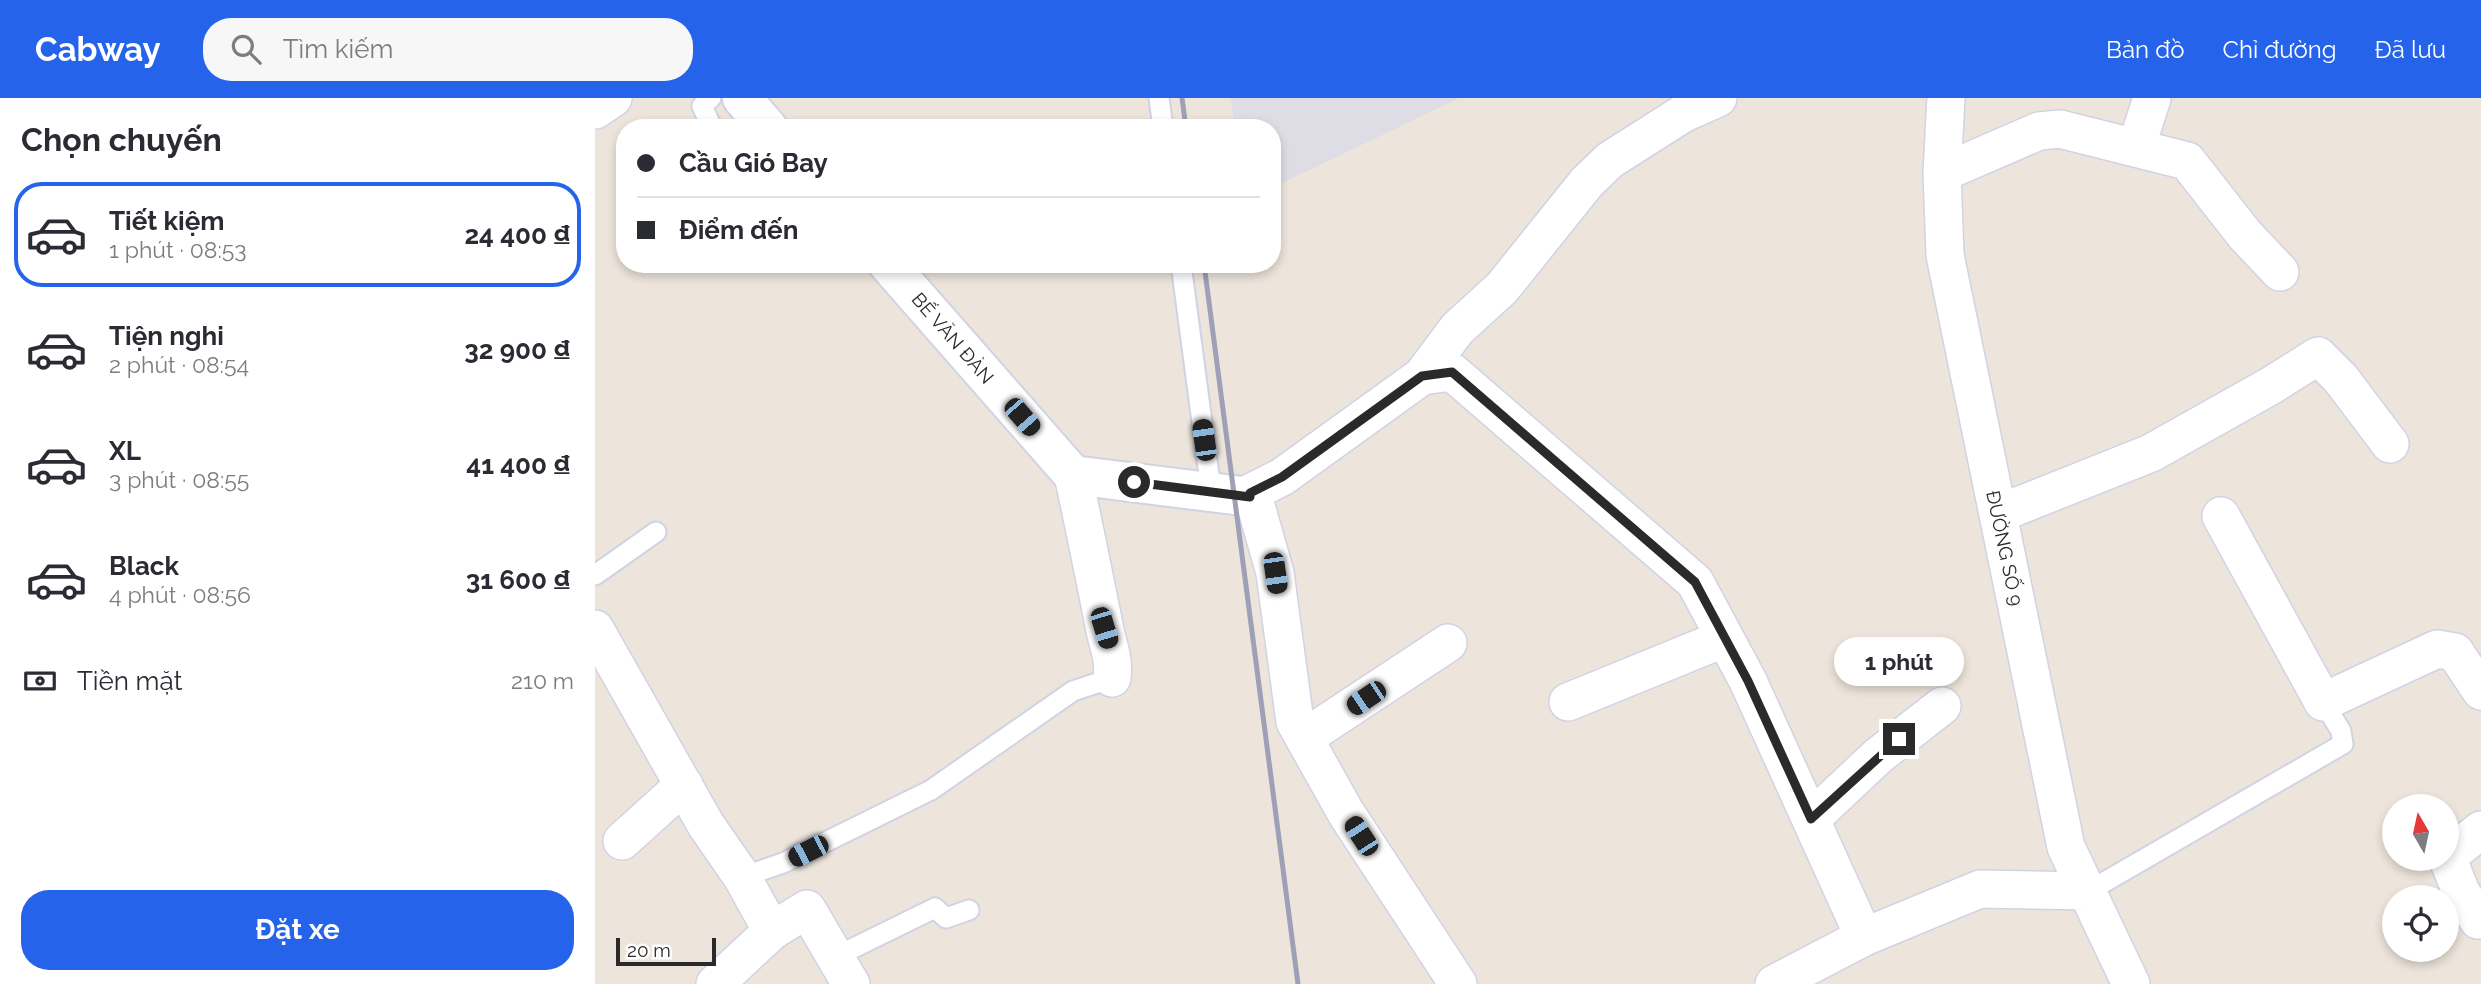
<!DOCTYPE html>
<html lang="vi">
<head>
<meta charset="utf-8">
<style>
  body { margin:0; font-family:Raleway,sans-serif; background:#f7f7f7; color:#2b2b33; height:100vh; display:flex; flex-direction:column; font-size:26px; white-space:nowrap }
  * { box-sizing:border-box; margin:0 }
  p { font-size:23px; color:#7c7c81 }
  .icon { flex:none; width:38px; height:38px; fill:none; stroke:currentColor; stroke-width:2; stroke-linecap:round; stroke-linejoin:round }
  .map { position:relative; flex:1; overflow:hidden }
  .drawer { display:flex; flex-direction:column; background:#fff; width:595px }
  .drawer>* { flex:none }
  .guide { position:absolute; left:21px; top:21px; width:665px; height:154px; border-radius:28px; box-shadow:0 4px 10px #0003; display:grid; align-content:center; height:154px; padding:0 21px; background:#fff }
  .needle { width:46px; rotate:351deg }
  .controls { position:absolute; left:1787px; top:696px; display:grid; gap:14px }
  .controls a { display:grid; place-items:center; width:77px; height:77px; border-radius:50%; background:#fff; box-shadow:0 4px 10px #0003; font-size:35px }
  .scale { position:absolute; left:21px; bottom:18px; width:100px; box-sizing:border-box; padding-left:7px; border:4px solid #2a2a2a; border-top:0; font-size:19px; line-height:24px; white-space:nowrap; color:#2a2a2a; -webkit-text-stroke:5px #fff; paint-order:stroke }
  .end { position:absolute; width:32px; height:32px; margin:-16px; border:9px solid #2a2a2a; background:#fff; box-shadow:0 0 0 4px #fff }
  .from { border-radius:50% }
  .bubble { position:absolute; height:49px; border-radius:24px; background:#fff; box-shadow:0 4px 10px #0003; font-size:23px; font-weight:700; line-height:49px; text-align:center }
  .car { position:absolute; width:21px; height:42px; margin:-21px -10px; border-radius:9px; box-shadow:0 0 5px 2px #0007; background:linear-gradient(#222 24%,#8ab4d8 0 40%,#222 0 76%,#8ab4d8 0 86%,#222 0) }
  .guide b { display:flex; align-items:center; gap:24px; height:66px; font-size:26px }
  .guide b+b { border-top:2px solid #e1e1e2 }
  .guide i { width:18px; height:18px; background:#2b2b33 }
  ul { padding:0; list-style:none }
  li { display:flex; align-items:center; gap:21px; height:105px; margin:0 14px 10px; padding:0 7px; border:4px solid transparent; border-radius:28px }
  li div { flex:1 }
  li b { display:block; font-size:26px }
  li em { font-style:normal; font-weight:700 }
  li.selected { border-color:#2563eb }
  li>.icon { width:63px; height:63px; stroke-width:1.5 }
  h2 { padding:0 21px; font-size:32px; line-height:84px }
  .pay { display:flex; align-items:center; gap:18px; height:77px; padding:0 21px; font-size:26px }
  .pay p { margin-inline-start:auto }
  .cta { display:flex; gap:14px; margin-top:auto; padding:14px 21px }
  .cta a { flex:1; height:80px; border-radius:28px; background:#2563eb; color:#fff; font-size:28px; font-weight:700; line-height:80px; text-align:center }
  header { display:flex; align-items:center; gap:42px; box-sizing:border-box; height:98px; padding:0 35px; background:#2563eb; color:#fff }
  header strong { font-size:33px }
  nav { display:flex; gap:38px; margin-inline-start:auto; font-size:24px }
  .search { width:490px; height:63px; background:#f7f7f7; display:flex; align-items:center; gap:18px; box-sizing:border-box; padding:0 24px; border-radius:28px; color:#7c7c81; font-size:26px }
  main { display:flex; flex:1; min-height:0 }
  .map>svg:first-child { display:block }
  .industrial { fill:#dedce5 }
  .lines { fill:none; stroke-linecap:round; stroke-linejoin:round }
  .service-casing { stroke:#d0d3e4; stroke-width:23 }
  .minor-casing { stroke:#d0d3e4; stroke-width:40 }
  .tertiary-casing { stroke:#d0d3e4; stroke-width:42 }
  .service { stroke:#fff; stroke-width:19 }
  .minor { stroke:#fff; stroke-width:37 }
  .tertiary { stroke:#fff; stroke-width:38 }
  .rail { stroke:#9da0b6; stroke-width:5 }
  .route { stroke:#2a2a2a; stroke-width:9 }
  .labels { text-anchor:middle; stroke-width:6; stroke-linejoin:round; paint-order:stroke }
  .street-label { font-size:19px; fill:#2a2a2a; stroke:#fff }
</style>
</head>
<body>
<header>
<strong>Cabway</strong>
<div class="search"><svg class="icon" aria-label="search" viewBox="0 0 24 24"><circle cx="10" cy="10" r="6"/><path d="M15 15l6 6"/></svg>Tìm kiếm</div>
<nav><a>Bản đồ</a><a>Chỉ đường</a><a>Đã lưu</a></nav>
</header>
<main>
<section class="drawer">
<h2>Chọn chuyến</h2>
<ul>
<li class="selected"><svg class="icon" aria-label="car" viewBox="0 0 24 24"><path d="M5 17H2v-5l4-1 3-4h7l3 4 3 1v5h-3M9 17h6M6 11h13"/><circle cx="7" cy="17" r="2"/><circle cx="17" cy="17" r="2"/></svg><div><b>Tiết kiệm</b><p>1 phút · 08:53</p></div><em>24 400 ₫</em></li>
<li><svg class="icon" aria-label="car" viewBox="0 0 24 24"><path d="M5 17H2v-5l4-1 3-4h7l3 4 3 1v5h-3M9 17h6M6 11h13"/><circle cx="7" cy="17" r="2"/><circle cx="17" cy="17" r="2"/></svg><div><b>Tiện nghi</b><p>2 phút · 08:54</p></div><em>32 900 ₫</em></li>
<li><svg class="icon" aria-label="car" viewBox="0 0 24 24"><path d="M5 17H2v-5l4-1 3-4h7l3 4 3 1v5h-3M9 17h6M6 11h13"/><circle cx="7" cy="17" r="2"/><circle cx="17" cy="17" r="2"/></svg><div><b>XL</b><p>3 phút · 08:55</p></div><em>41 400 ₫</em></li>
<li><svg class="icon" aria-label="car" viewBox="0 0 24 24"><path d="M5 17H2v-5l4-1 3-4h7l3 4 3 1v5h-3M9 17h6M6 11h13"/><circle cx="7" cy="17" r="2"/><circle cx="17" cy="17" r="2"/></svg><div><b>Black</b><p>4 phút · 08:56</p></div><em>31 600 ₫</em></li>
</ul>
<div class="pay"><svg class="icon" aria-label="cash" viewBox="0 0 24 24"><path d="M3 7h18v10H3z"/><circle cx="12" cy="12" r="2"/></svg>Tiền mặt<p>210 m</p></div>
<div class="cta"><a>Đặt xe</a></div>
</section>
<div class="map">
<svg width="1886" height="886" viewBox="0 0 1886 886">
  <rect width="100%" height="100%" fill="#ede5db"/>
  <path class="industrial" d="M 636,0 L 864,0 L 677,90 L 677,30 L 640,30 Z"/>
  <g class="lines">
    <defs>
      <path id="service" d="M 116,0 L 107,8 L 117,30
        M 564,0 L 568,30
        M 586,166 L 616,392
        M 0,477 L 61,434
        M 147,779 L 188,765 L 336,692 L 478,593 L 517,580
        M 1494,793 L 1748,646 L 1746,633 L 1728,604
        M 240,859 L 340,810 L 351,820 L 374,812"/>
      <path id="minor" d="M 1351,0 L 1347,75 L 1350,157 L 1471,749 L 1536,886
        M 0,12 L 18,0
        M 1541,50 L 1557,0
        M 1347,75 L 1444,33 L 1465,31 L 1592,63 L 1650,137 L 1685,174
        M 827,278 L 862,231 L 907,190 L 992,84 L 1015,62 L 1089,15 L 1123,0
        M 478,377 C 489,427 499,477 509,527 C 512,546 520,560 517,580
        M 1403,416 L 1556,355 L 1677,287 L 1723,258 L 1746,281 L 1795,346
        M 1626,418 L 1728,604 L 1842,551 L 1860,554 L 1886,593
        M 0,531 L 111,727 L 147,779 L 177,833
        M 973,604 L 1130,540
        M 709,640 L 853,545
        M 1216,721 L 1283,658 L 1347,608
        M 27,743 L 89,687
        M 1883,822 L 1866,794 L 1852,759 L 1886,732
        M 120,886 L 177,833 L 212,811 L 256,886
        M 863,886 L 751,715 L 700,624 L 680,475 L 661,408 L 655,399 L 655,395 L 687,379 L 827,278 L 857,274 L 1100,484 L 1153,583 L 1269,839
        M 1179,886 L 1269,839 L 1385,791 L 1494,793"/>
      <path id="tertiary" d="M 147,0 L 173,30
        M 293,166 L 478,377 L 655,399"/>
    </defs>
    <use href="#service" class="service-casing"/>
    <use href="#minor" class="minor-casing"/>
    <use href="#tertiary" class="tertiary-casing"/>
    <use href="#service" class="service"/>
    <use href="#minor" class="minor"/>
    <use href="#tertiary" class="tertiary"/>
    <path class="rail" d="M 587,0 L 591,30
      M 609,166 L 703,886"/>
  </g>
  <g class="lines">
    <path class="route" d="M 539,384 L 655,399 L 655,395 L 687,379 L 827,278 L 857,274 L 1100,484 L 1153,583 L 1216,721 L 1304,641"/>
  </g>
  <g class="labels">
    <g class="street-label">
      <text transform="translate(358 240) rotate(49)" y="7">BẾ VĂN ĐÀN</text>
      <text transform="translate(1410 450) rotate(78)" y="7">ĐƯỜNG SỐ 9</text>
    </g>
  </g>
</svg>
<div class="controls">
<a><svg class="needle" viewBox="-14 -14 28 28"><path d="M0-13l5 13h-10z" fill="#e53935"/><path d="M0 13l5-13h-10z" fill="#7c7c81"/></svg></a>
<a><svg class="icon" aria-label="locate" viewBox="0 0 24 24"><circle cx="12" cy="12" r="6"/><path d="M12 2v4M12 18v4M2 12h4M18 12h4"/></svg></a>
</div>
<div class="scale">20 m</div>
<i class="end from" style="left:539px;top:384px"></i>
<i class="end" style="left:1304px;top:641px"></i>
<div class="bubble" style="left:1239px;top:539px;width:130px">1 phút</div>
<i class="car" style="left:427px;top:319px;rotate:139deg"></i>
<i class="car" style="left:609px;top:342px;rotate:352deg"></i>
<i class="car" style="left:680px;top:475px;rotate:172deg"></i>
<i class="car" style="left:509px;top:530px;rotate:163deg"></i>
<i class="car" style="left:771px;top:600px;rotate:236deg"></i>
<i class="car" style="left:766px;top:738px;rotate:327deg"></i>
<i class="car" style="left:213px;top:753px;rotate:243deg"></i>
<div class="guide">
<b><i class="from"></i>Cầu Gió Bay</b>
<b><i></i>Điểm đến</b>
</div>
</div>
</main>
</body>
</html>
